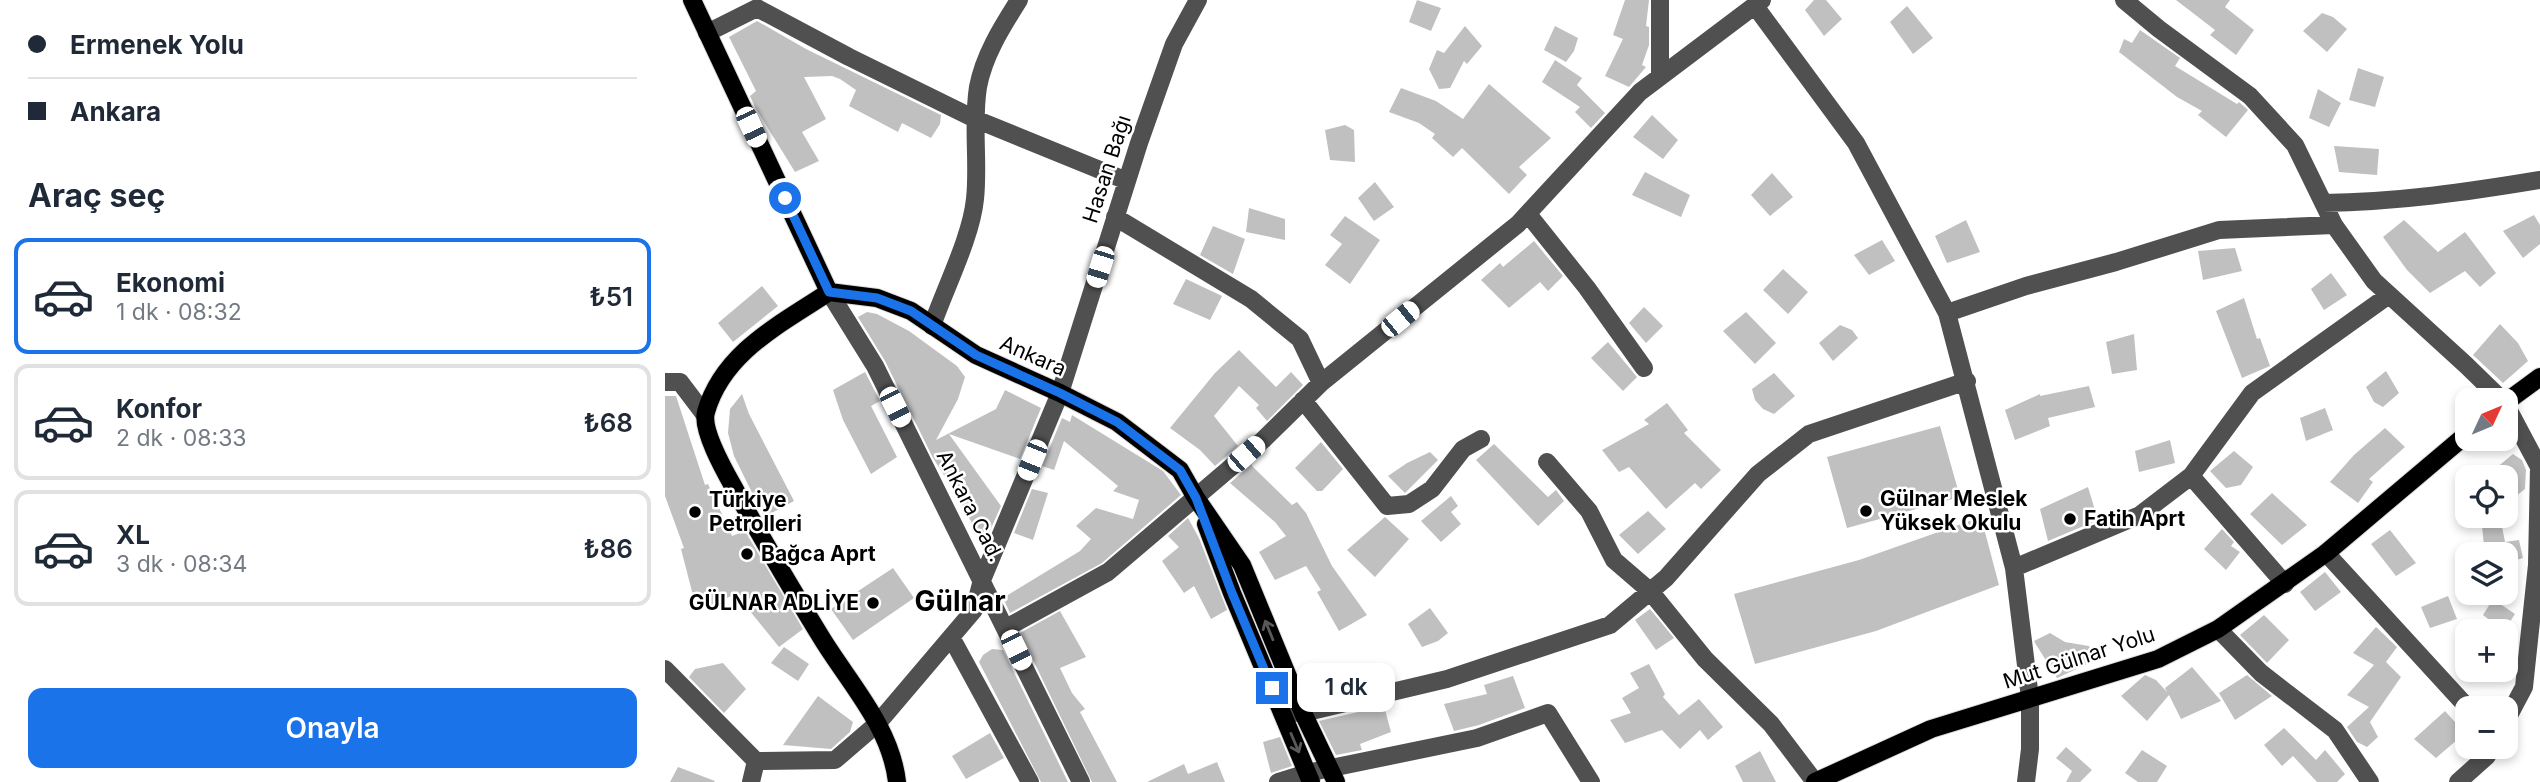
<!DOCTYPE html>
<html lang="tr">
<head>
<meta charset="utf-8">
<style>
  body { margin:0; font-family:Inter,sans-serif; background:#f2f2f3; color:#1f2937; height:100vh; display:flex; flex-direction:column; font-size:26px; white-space:nowrap }
  * { box-sizing:border-box; margin:0 }
  p { font-size:23px; color:#747a83 }
  .icon { flex:none; width:38px; height:38px; fill:none; stroke:currentColor; stroke-width:2; stroke-linecap:round; stroke-linejoin:round }
  .map { position:relative; flex:1; overflow:hidden }
  .side { display:flex; flex-direction:column; background:#fff; width:665px }
  .side>* { flex:none }
  .top-card { display:grid; align-content:center; height:154px; padding:0 28px; background:#fff }
  .needle { width:46px; rotate:46deg }
  .controls { position:absolute; left:1790px; top:388px; display:grid; gap:14px }
  .controls a { display:grid; place-items:center; width:63px; height:63px; border-radius:14px; background:#fff; box-shadow:0 4px 10px #0003; font-size:35px }
  .end { position:absolute; width:32px; height:32px; margin:-16px; border:9px solid #1a73e8; background:#fff; box-shadow:0 0 0 4px #fff }
  .from { border-radius:50% }
  .bubble { position:absolute; height:49px; border-radius:14px; background:#fff; box-shadow:0 4px 10px #0003; font-size:23px; font-weight:600; line-height:49px; text-align:center }
  .car { position:absolute; width:21px; height:42px; margin:-21px -10px; border-radius:9px; box-shadow:0 0 5px 2px #0007; background:linear-gradient(#fff 24%,#345 0 40%,#fff 0 76%,#345 0 86%,#fff 0) }
  .top-card b { display:flex; align-items:center; gap:24px; height:66px; font-size:26px }
  .top-card b+b { border-top:2px solid #e0e1e3 }
  .top-card i { width:18px; height:18px; background:#1f2937 }
  ul { padding:0; list-style:none }
  li { display:flex; align-items:center; gap:21px; height:116px; margin:0 14px 10px; padding:0 14px; border:4px solid #e0e1e3; border-radius:14px }
  li div { flex:1 }
  li b { display:block; font-size:26px }
  li em { font-style:normal; font-weight:600 }
  li.selected { border-color:#1a73e8 }
  li>.icon { width:63px; height:63px; stroke-width:1.5 }
  h2 { padding:0 28px; font-size:32px; line-height:84px }
  .cta { display:flex; gap:14px; margin-top:auto; padding:14px 28px }
  .cta a { flex:1; height:80px; border-radius:14px; background:#1a73e8; color:#fff; font-size:28px; font-weight:600; line-height:80px; text-align:center }
  main { display:flex; flex:1; min-height:0 }
  .map>svg:first-child { display:block }
  .building { fill:#c0c0c0 }
  .lines { fill:none; stroke-linecap:round; stroke-linejoin:round }
  .major-casing { stroke:#dbdbdb; stroke-width:20 }
  .minor { stroke:#505050; stroke-width:18 }
  .major { stroke:#000; stroke-width:18 }
  .oneway { stroke:#595959 }
  .route { stroke:#1a73e8; stroke-width:9 }
  .poi-dot { fill:#000; stroke:#fff; stroke-width:2.5 }
  .labels { text-anchor:middle; stroke-width:5; stroke-linejoin:round; paint-order:stroke }
  .street-label { font-size:21px; fill:#000; stroke:#fff }
  .poi-label { font-size:21px; font-weight:bold; fill:#000; stroke:#fff; text-anchor:start }
  .district-label { font-size:28px; font-weight:bold; fill:#000; stroke:#fff }
</style>
</head>
<body>
<main>
<section class="side">
<div class="top-card">
<b><i class="from"></i>Ermenek Yolu</b>
<b><i></i>Ankara</b>
</div>
<h2>Araç seç</h2>
<ul>
<li class="selected"><svg class="icon" aria-label="car" viewBox="0 0 24 24"><path d="M5 17H2v-5l4-1 3-4h7l3 4 3 1v5h-3M9 17h6M6 11h13"/><circle cx="7" cy="17" r="2"/><circle cx="17" cy="17" r="2"/></svg><div><b>Ekonomi</b><p>1 dk · 08:32</p></div><em>₺51</em></li>
<li><svg class="icon" aria-label="car" viewBox="0 0 24 24"><path d="M5 17H2v-5l4-1 3-4h7l3 4 3 1v5h-3M9 17h6M6 11h13"/><circle cx="7" cy="17" r="2"/><circle cx="17" cy="17" r="2"/></svg><div><b>Konfor</b><p>2 dk · 08:33</p></div><em>₺68</em></li>
<li><svg class="icon" aria-label="car" viewBox="0 0 24 24"><path d="M5 17H2v-5l4-1 3-4h7l3 4 3 1v5h-3M9 17h6M6 11h13"/><circle cx="7" cy="17" r="2"/><circle cx="17" cy="17" r="2"/></svg><div><b>XL</b><p>3 dk · 08:34</p></div><em>₺86</em></li>
</ul>
<div class="cta"><a>Onayla</a></div>
</section>
<div class="map">
<svg width="1875" height="782" viewBox="0 0 1875 782">
  <rect width="100%" height="100%" fill="#fff"/>
  <path class="building" d="M 752,0 L 776,8 L 766,31 L 744,22 Z
    M 960,0 L 984,0 L 981,26 L 984,27 L 984,45 L 977,65 L 981,67 L 964,87 L 940,76 L 958,39 L 948,35 Z
    M 1149,0 L 1161,0 L 1177,19 L 1159,36 L 1140,10 Z
    M 1511,0 L 1565,0 L 1560,7 L 1589,30 L 1571,55 L 1545,35 L 1550,30 Z
    M 1242,6 L 1268,38 L 1248,54 L 1225,22 Z
    M 1657,13 L 1668,17 L 1682,29 L 1662,52 L 1638,31 Z
    M 92,21 L 141,49 L 276,115 L 275,124 L 266,138 L 237,123 L 233,132 L 184,106 L 191,90 L 175,79 L 167,76 L 139,77 L 161,119 L 137,132 L 154,161 L 130,172 L 90,107 L 85,96 L 91,91 L 64,37 Z
    M 800,26 L 817,46 L 802,64 L 799,61 L 785,88 L 774,89 L 764,69 L 772,50 L 779,53 Z
    M 890,26 L 913,38 L 909,51 L 901,62 L 879,50 Z
    M 1475,30 L 1515,58 L 1510,66 L 1572,104 L 1574,102 L 1583,110 L 1561,137 L 1533,115 L 1537,111 L 1512,97 L 1454,52 L 1459,39 L 1467,43 Z
    M 890,60 L 917,78 L 912,85 L 940,113 L 926,128 L 910,112 L 915,107 L 877,82 Z
    M 1693,68 L 1719,77 L 1710,107 L 1684,100 Z
    M 824,84 L 886,138 L 854,167 L 862,175 L 844,194 L 797,148 L 788,157 L 767,138 L 770,134 L 754,123 L 724,112 L 736,88 L 771,101 L 798,119 Z
    M 1653,89 L 1676,103 L 1664,127 L 1644,118 Z
    M 987,115 L 1013,140 L 998,159 L 968,137 Z
    M 680,125 L 689,130 L 690,162 L 665,160 L 660,130 Z
    M 1669,146 L 1714,149 L 1712,175 L 1674,172 Z
    M 980,172 L 1025,195 L 1016,217 L 967,195 Z
    M 1107,173 L 1128,197 L 1105,216 L 1086,195 Z
    M 710,182 L 729,207 L 709,221 L 693,198 Z
    M 584,208 L 620,219 L 620,240 L 581,232 Z
    M 1869,215 L 1875,225 L 1875,244 L 1858,258 L 1838,231 Z
    M 680,216 L 715,240 L 685,284 L 660,265 L 677,244 L 665,235 Z
    M 1301,220 L 1315,252 L 1282,263 L 1270,236 Z
    M 1739,220 L 1773,252 L 1800,232 L 1831,273 L 1815,287 L 1800,271 L 1765,293 L 1742,270 L 1718,237 Z
    M 548,226 L 580,239 L 568,274 L 535,255 Z
    M 1217,240 L 1230,261 L 1204,275 L 1189,255 Z
    M 869,241 L 898,276 L 883,291 L 875,282 L 844,308 L 816,280 L 835,263 L 838,267 Z
    M 1570,248 L 1577,271 L 1538,280 L 1533,251 Z
    M 1118,269 L 1143,292 L 1123,314 L 1098,290 Z
    M 1666,273 L 1682,295 L 1659,310 L 1646,289 Z
    M 521,279 L 557,296 L 545,320 L 508,304 Z
    M 97,286 L 113,306 L 68,342 L 53,323 Z
    M 1579,298 L 1592,339 L 1595,338 L 1605,366 L 1577,378 L 1551,311 Z
    M 979,307 L 998,326 L 981,343 L 964,323 Z
    M 202,312 L 212,314 L 244,331 L 292,366 L 300,377 L 293,399 L 271,440 L 331,409 L 340,390 L 376,408 L 355,459 L 284,434 L 336,506 L 323,535 L 315,539 L 296,502 L 268,458 L 220,361 L 193,317 Z
    M 1081,312 L 1111,343 L 1090,364 L 1058,331 Z
    M 1835,324 L 1853,343 L 1863,361 L 1838,383 L 1808,355 Z
    M 1175,325 L 1187,330 L 1193,338 L 1168,361 L 1154,343 Z
    M 1469,334 L 1472,370 L 1447,374 L 1441,342 Z
    M 943,342 L 972,377 L 958,391 L 926,358 Z
    M 574,350 L 611,387 L 626,372 L 638,385 L 602,421 L 591,408 L 594,405 L 574,386 L 549,416 L 573,446 L 550,466 L 535,450 L 505,428 L 550,373 Z
    M 1721,371 L 1734,393 L 1718,407 L 1709,402 L 1701,387 Z
    M 200,372 L 215,401 L 206,406 L 232,457 L 206,474 L 178,420 L 168,390 Z
    M 1109,373 L 1130,396 L 1109,414 L 1098,409 L 1090,400 L 1087,389 Z
    M 1424,386 L 1430,407 L 1383,418 L 1385,426 L 1350,440 L 1340,410 L 1375,394 L 1375,396 Z
    M 77,394 L 84,414 L 129,501 L 99,517 L 69,456 L 63,433 L 65,409 Z
    M 0,396 L 11,396 L 40,485 L 43,484 L 67,536 L 80,531 L 138,629 L 114,647 L 71,594 L 32,611 L 16,549 L 19,548 L 0,496 Z
    M 1002,403 L 1023,430 L 1019,433 L 1056,470 L 1036,489 L 1030,483 L 1001,509 L 964,467 L 954,472 L 937,450 L 984,424 L 979,420 Z
    M 1660,408 L 1668,430 L 1641,441 L 1635,418 Z
    M 407,415 L 498,471 L 516,495 L 437,563 L 345,613 L 338,598 L 415,551 L 426,539 L 411,526 L 431,508 L 468,519 L 474,500 L 448,491 L 453,486 L 399,441 L 389,470 L 377,466 L 397,418 L 405,422 Z
    M 1275,426 L 1295,497 L 1182,528 L 1162,457 Z
    M 1720,428 L 1740,447 L 1704,479 L 1708,482 L 1693,503 L 1665,482 L 1689,455 Z
    M 1505,440 L 1510,463 L 1474,472 L 1470,451 Z
    M 656,442 L 678,469 L 657,491 L 652,491 L 630,468 Z
    M 829,444 L 883,497 L 891,490 L 899,501 L 873,526 L 811,460 Z
    M 1569,451 L 1588,467 L 1576,485 L 1561,488 L 1545,471 Z
    M 765,452 L 773,460 L 740,493 L 723,476 L 742,463 Z
    M 1848,454 L 1857,460 L 1861,470 L 1860,489 L 1841,504 L 1841,478 L 1819,478 Z
    M 587,464 L 587,466 L 627,505 L 632,502 L 641,513 L 667,566 L 702,615 L 674,631 L 652,592 L 656,590 L 641,566 L 610,580 L 594,552 L 621,536 L 610,522 L 565,483 Z
    M 1423,487 L 1433,520 L 1383,541 L 1375,509 Z
    M 367,489 L 383,493 L 368,540 L 349,533 Z
    M 1607,493 L 1642,525 L 1617,545 L 1585,514 Z
    M 786,496 L 793,506 L 786,512 L 796,524 L 776,542 L 756,521 Z
    M 983,511 L 1001,529 L 973,554 L 954,535 Z
    M 1816,516 L 1835,516 L 1840,542 L 1854,540 L 1858,558 L 1841,563 L 1841,555 L 1807,555 L 1807,548 L 1819,546 Z
    M 720,517 L 744,539 L 710,577 L 682,550 Z
    M 1316,517 L 1334,585 L 1211,631 L 1090,664 L 1069,594 L 1194,560 Z
    M 523,518 L 534,538 L 562,610 L 546,619 L 529,586 L 519,593 L 497,561 L 514,547 L 503,536 Z
    M 1557,529 L 1569,542 L 1566,546 L 1575,552 L 1561,570 L 1539,549 Z
    M 1725,530 L 1751,563 L 1731,576 L 1706,544 Z
    M 228,568 L 249,598 L 188,640 L 166,609 Z
    M 1660,572 L 1676,592 L 1650,611 L 1635,592 Z
    M 1783,596 L 1792,619 L 1765,628 L 1756,607 Z
    M 1828,599 L 1850,614 L 1839,631 L 1818,615 Z
    M 765,608 L 783,633 L 773,641 L 757,647 L 743,624 Z
    M 985,609 L 1009,638 L 991,650 L 970,620 Z
    M 395,611 L 421,657 L 395,668 L 407,693 L 420,709 L 415,712 L 452,782 L 427,782 L 355,633 Z
    M 1599,615 L 1624,640 L 1602,663 L 1575,635 Z
    M 1711,627 L 1732,647 L 1721,662 L 1736,677 L 1705,722 L 1713,737 L 1702,747 L 1692,742 L 1682,727 L 1704,707 L 1682,695 L 1709,665 L 1688,653 Z
    M 1385,633 L 1400,642 L 1424,646 L 1431,660 L 1392,678 L 1370,643 L 1369,641 Z
    M 119,647 L 144,664 L 133,681 L 106,663 Z
    M 327,649 L 338,650 L 403,782 L 376,782 L 314,662 L 318,655 Z
    M 58,663 L 81,689 L 59,713 L 24,677 L 30,669 Z
    M 984,664 L 1000,694 L 998,697 L 1014,715 L 1034,699 L 1058,727 L 1043,740 L 1035,730 L 1015,749 L 997,730 L 960,743 L 945,720 L 966,713 L 957,698 L 974,688 L 965,673 Z
    M 1527,667 L 1556,701 L 1516,719 L 1504,695 L 1482,721 L 1456,696 L 1480,675 L 1491,680 L 1502,692 L 1500,688 Z
    M 1582,675 L 1607,696 L 1570,720 L 1554,693 Z
    M 848,676 L 860,708 L 814,725 L 789,731 L 779,704 L 822,694 L 819,685 Z
    M 153,696 L 188,722 L 185,732 L 166,749 L 118,745 Z
    M 719,706 L 726,732 L 695,744 L 697,750 L 671,755 L 654,721 Z
    M 1780,711 L 1800,733 L 1771,758 L 1749,739 Z
    M 1619,728 L 1651,760 L 1660,750 L 1680,774 L 1672,782 L 1652,782 L 1628,756 L 1617,766 L 1599,745 Z
    M 325,733 L 339,758 L 301,779 L 287,756 Z
    M 615,737 L 627,766 L 606,773 L 598,742 Z
    M 1401,747 L 1427,770 L 1415,782 L 1401,782 L 1407,771 L 1391,758 Z
    M 1477,750 L 1502,766 L 1492,782 L 1473,782 L 1460,773 Z
    M 1095,751 L 1111,782 L 1078,782 L 1070,766 Z
    M 552,762 L 560,782 L 482,782 L 519,764 L 523,774 Z
    M 13,767 L 50,781 L 49,782 L 5,782 Z"/>
  <g class="lines">
    <defs>
      <path id="major" d="M 27,0 L 164,292
        M 164,292 L 212,298 L 246,311 L 311,355 L 395,393 L 452,422 L 515,470 L 531,498 L 577,565 L 638,713 L 671,782
        M 164,292 C 116,324 58,352 41,412 C 36,429 59,470 68,486 C 96,537 126,588 156,637 C 184,683 226,727 232,782
        M 1841,402 L 1875,377
        M 541,524 L 567,593 L 646,782
        M 1150,782 L 1266,729 L 1493,659 L 1553,629 L 1661,553 L 1802,434"/>
    </defs>
    <use href="#major" class="major-casing"/>
    <path class="minor" d="M 1459,0 L 1494,29 L 1585,96 L 1630,145 L 1669,225 L 1709,281 L 1801,365 L 1838,401
      M 1090,6 L 1191,143 L 1282,313 L 1349,568 L 1365,698 L 1365,749 L 1361,782
      M 42,33 L 92,8 L 184,57 L 310,119 L 462,181
      M 995,77 L 995,0
      M 1658,203 C 1732,202 1803,192 1875,180
      M 863,214 L 922,288 L 979,368
      M 450,217 L 586,299 L 635,339 L 656,383
      M 164,292 L 210,366 L 416,782
      M 1282,313 L 1361,286 L 1451,262 L 1554,230 L 1669,225
      M 267,326 C 280,288 306,238 310,199 C 314,162 307,124 313,87 C 319,55 337,27 354,0
      M 0,382 L 15,382 L 40,415
      M 638,400 L 722,506 L 744,504 L 767,489 L 798,449 L 816,439
      M 1841,405 L 1874,467 L 1872,565 L 1859,687 L 1841,721
      M 882,462 L 924,511 L 949,560 L 985,591 L 1040,659 L 1106,724 L 1150,782
      M 1526,476 L 1620,584
      M 1661,553 L 1804,709
      M 1349,568 L 1475,515 L 1526,476 L 1587,393 L 1724,295
      M 341,628 L 443,572 L 598,440 L 656,383 L 853,224 L 975,92 L 1097,0
      M 1553,629 L 1596,673 L 1670,730 L 1705,782
      M 286,637 L 365,782
      M 0,669 L 91,761 L 170,760 L 213,723 L 309,610 L 317,580 L 395,393 L 474,143 L 509,44 L 533,0
      M 617,712 L 638,713 L 782,679 L 945,625 L 1001,578 L 1093,474 L 1144,434 L 1302,381
      M 86,782 L 91,761
      M 613,782 L 642,773 L 812,738 L 883,713 L 926,782
      M 1793,782 L 1822,756 L 1827,747"/>
    <use href="#major" class="major"/>
  </g>
  <defs><path id="oneway-shaft" d="M-6 0H5M1.5-3L5.5 0L1.5 3" fill="none" stroke-width="1.6" stroke-linecap="round" stroke-linejoin="round" transform="scale(1.75)"/></defs>
  <g class="oneway">
    <use href="#oneway-shaft" transform="translate(604 630) rotate(-112)"/>
    <use href="#oneway-shaft" transform="translate(630 743) rotate(67)"/>
  </g>
  <g class="lines">
    <path class="route" d="M 120,198 L 164,292 L 212,298 L 246,311 L 311,355 L 395,393 L 452,422 L 515,470 L 531,498 L 567,593 L 607,688"/>
  </g>
  <g class="poi-dot">
    <circle cx="1201" cy="511" r="7"/>
    <circle cx="30" cy="512" r="7"/>
    <circle cx="1405" cy="519" r="7"/>
    <circle cx="82" cy="554" r="7"/>
    <circle cx="208" cy="603" r="7"/>
  </g>
  <g class="labels">
    <g class="street-label">
      <text transform="translate(442 169) rotate(-72)" y="7">Hasan Bağı</text>
      <text transform="translate(368 356) rotate(24)" y="7">Ankara</text>
      <text transform="translate(305 506) rotate(63)" y="7">Ankara Cad.</text>
      <text transform="translate(1414 658) rotate(-18)" y="7">Mut Gülnar Yolu</text>
    </g>
    <g class="poi-label">
      <text x="1215" y="506">Gülnar Meslek<tspan x="1215" dy="24">Yüksek Okulu</tspan></text>
      <text x="44" y="507">Türkiye<tspan x="44" dy="24">Petrolleri</tspan></text>
      <text x="1419" y="526">Fatih Aprt</text>
      <text x="96" y="561">Bağca Aprt</text>
      <text x="194" y="610" text-anchor="end">GÜLNAR ADLİYE</text>
    </g>
    <g class="district-label">
      <text x="295" y="611">Gülnar</text>
    </g>
  </g>
</svg>
<div class="controls">
<a><svg class="needle" viewBox="-14 -14 28 28"><path d="M0-13l5 13h-10z" fill="#e53935"/><path d="M0 13l5-13h-10z" fill="#747a83"/></svg></a>
<a><svg class="icon" aria-label="locate" viewBox="0 0 24 24"><circle cx="12" cy="12" r="6"/><path d="M12 2v4M12 18v4M2 12h4M18 12h4"/></svg></a>
<a><svg class="icon" aria-label="layers" viewBox="0 0 24 24"><path d="M12 4l9 5-9 5-9-5zM3 14l9 5 9-5"/></svg></a>
<a>+</a>
<a>−</a>
</div>
<i class="end from" style="left:120px;top:198px"></i>
<i class="end" style="left:607px;top:688px"></i>
<div class="bubble" style="left:632px;top:663px;width:98px">1 dk</div>
<i class="car" style="left:86px;top:127px;rotate:155deg"></i>
<i class="car" style="left:435px;top:267px;rotate:197deg"></i>
<i class="car" style="left:735px;top:319px;rotate:51deg"></i>
<i class="car" style="left:230px;top:407px;rotate:153deg"></i>
<i class="car" style="left:581px;top:454px;rotate:49deg"></i>
<i class="car" style="left:367px;top:460px;rotate:202deg"></i>
<i class="car" style="left:351px;top:650px;rotate:154deg"></i>
</div>
</main>
</body>
</html>
